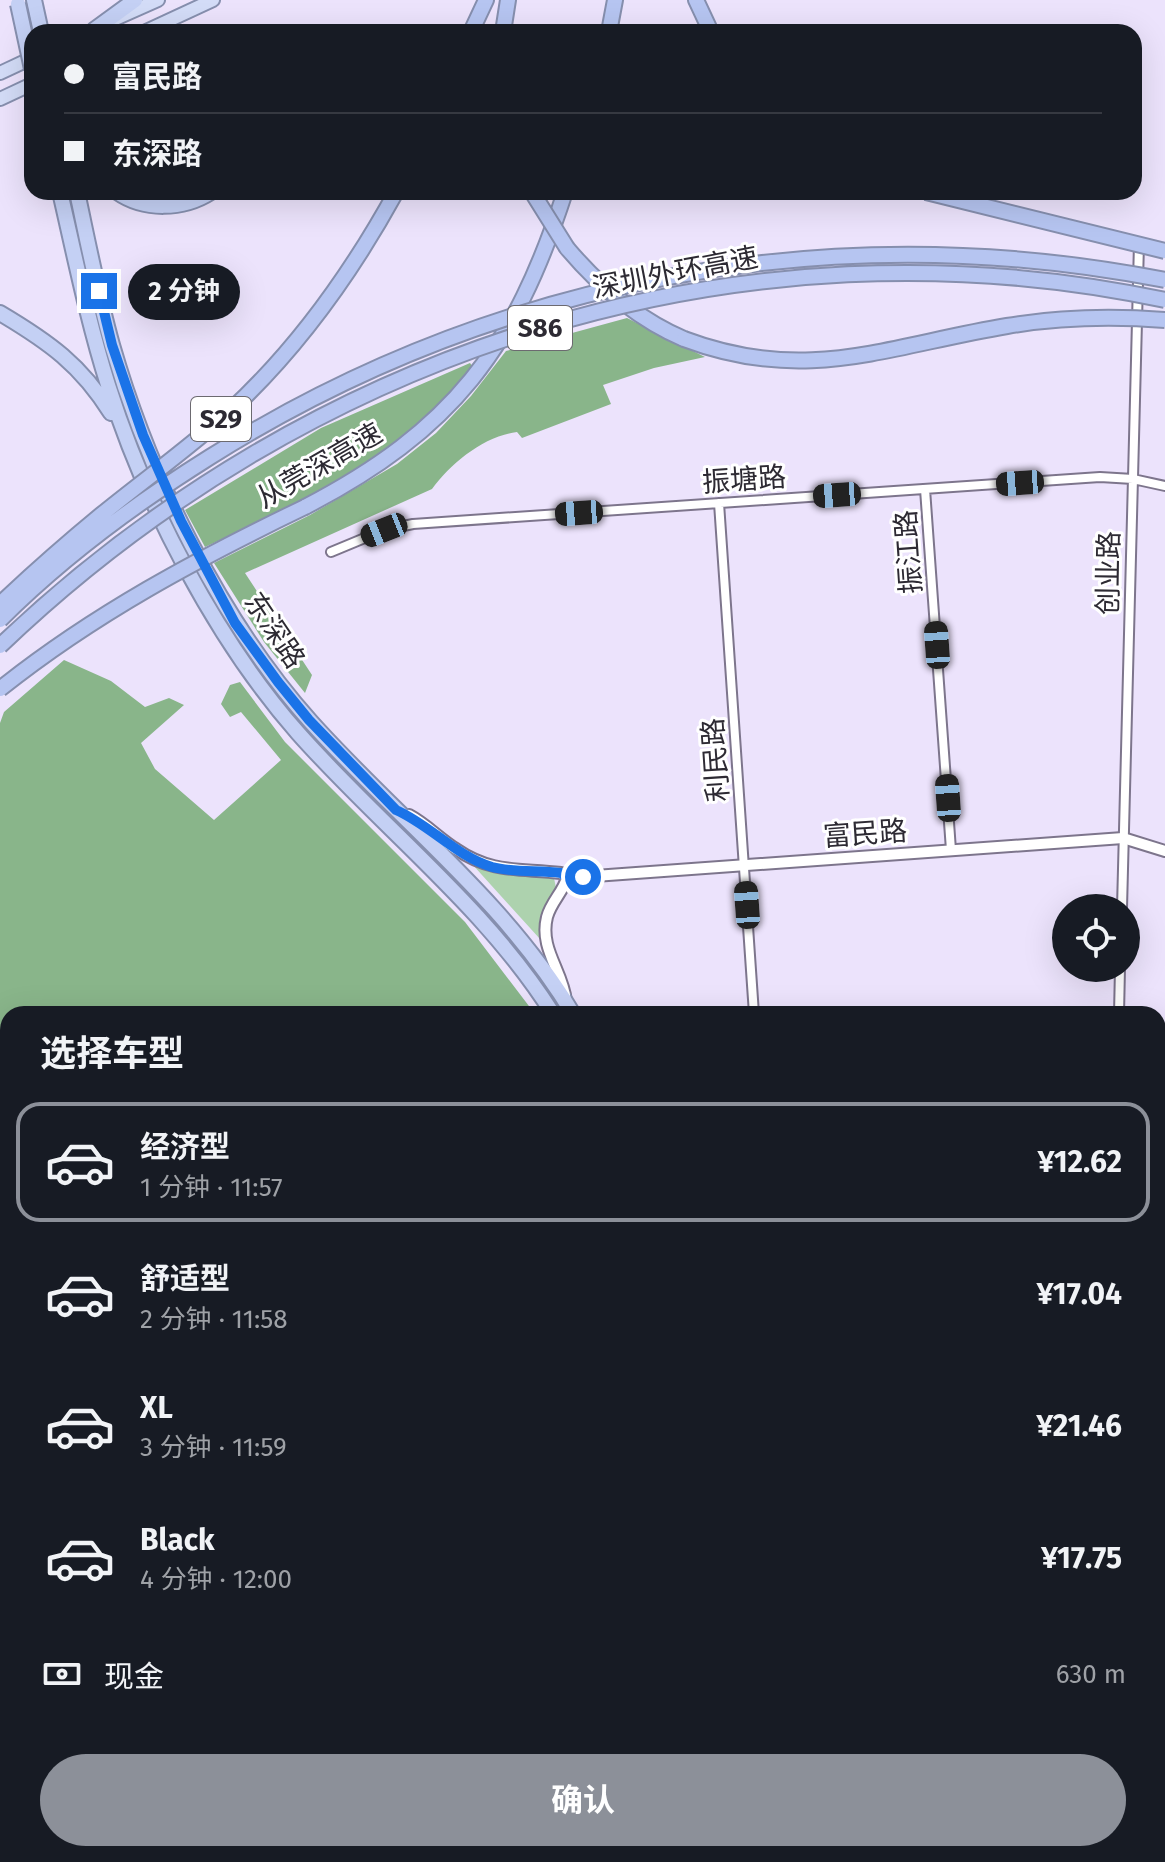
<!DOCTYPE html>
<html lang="zh">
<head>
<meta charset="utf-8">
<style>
  body { margin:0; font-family:"Fira Sans","Noto Sans SC",sans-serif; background:#20242c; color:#f1f3f6; height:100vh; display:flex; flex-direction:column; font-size:30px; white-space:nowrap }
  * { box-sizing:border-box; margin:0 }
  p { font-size:26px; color:#9ea1a6 }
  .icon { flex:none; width:44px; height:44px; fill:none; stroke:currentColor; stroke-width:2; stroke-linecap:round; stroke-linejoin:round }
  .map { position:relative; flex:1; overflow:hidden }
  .side { position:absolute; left:0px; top:1006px; width:1166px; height:856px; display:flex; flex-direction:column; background:#171b24; border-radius:24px 24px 0 0; box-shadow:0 8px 32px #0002 }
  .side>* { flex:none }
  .banner { position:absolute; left:24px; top:24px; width:1118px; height:176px; border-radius:24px; box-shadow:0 8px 32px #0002; display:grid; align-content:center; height:176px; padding:0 40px; background:#171b24 }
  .fabs { position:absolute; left:1052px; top:894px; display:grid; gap:16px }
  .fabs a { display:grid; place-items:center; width:88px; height:88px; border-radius:50%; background:#171b24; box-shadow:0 8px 32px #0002; font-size:40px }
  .end { position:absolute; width:36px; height:36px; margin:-18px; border:10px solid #1a73e8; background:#fff; box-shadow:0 0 0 4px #fff }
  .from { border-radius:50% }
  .bubble { position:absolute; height:56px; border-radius:28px; background:#171b24; box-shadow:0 8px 32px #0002; font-size:26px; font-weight:700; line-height:56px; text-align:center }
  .car { position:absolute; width:24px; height:48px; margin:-24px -12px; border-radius:10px; box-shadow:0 0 6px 2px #0007; background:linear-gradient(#222 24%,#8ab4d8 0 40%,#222 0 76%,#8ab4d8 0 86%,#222 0) }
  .banner b { display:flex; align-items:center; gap:28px; height:76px; font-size:30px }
  .banner b+b { border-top:2px solid #363941 }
  .banner i { width:20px; height:20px; background:#f1f3f6 }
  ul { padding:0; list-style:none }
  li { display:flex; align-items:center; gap:24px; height:120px; margin:0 16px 12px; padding:0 24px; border:4px solid transparent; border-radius:24px }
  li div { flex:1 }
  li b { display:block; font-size:30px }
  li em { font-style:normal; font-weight:700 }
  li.on { border-color:#8c9099 }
  li>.icon { width:72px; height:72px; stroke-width:1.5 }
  h2 { padding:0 40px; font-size:36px; line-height:96px }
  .pay { display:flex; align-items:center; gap:20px; height:88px; padding:0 40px; font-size:30px }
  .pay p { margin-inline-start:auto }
  .button { display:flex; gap:16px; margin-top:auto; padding:16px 40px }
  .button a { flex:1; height:92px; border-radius:48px; background:#8c9099; color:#fff; font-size:32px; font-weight:700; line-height:92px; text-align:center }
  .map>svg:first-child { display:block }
  .green { fill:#add2ae }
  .forest { fill:#89b58a }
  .water { fill:#7d99c8 }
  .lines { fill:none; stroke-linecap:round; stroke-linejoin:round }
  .stream { stroke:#7d99c8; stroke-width:3 }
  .river { stroke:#7d99c8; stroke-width:16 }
  .minor-casing { stroke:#7d758c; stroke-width:12 }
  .tertiary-casing { stroke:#7d758c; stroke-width:14 }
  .primary-casing { stroke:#868fae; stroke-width:16 }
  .trunk-casing { stroke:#868fae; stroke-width:18 }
  .motorway-casing { stroke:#868fae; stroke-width:18 }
  .minor { stroke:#fff; stroke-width:8 }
  .tertiary { stroke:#fff; stroke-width:10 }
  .primary { stroke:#d3dcf7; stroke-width:12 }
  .trunk { stroke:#c4d0f4; stroke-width:14 }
  .motorway { stroke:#b6c5f1; stroke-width:14 }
  .trunk-bridge-casing { stroke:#868fae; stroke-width:18; stroke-linecap:butt }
  .motorway-bridge-casing { stroke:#868fae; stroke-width:18; stroke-linecap:butt }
  .trunk-bridge { stroke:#c4d0f4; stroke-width:14 }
  .motorway-bridge { stroke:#b6c5f1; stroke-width:14 }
  .route { stroke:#1a73e8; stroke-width:10 }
  .labels { text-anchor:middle; stroke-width:6; stroke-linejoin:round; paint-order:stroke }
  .shield { fill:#fff; stroke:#6c6a70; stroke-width:2 }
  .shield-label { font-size:26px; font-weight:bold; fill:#2d2a33 }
  .street-label { font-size:28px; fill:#2d2a33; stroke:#fff }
</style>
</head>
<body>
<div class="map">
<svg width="1165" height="1862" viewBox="0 0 1165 1862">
  <rect width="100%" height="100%" fill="#ece3fc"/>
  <path class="green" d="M 472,864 L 504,874 L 554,878 L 556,888 L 540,916 L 540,939 Z"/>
  <path class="forest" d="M 627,318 L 705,357 L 654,368 L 603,385 L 611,404 L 522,438 L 517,432 C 484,436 451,463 432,489 L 245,573 L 312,675 L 305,693 L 264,642 L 214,563 L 310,515 L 397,464 L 436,433 L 471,396 L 506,351 Z
    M 470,363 L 473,367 C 452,392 430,417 405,438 C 346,485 272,515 205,547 L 185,510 L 321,428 Z
    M 64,660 L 111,681 L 145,707 L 169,698 L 184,705 L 141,743 L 155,769 L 214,820 L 281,760 L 241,712 L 230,717 L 221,704 L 230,685 L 240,682 L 285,742 L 465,922 L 535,1014 L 8,1014 L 8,1124 L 0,1122 L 0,723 L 4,712 Z
    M 0,1594 L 8,1600 L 8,1703 L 0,1693 Z
    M 441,1854 L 708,1854 L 711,1862 L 442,1862 Z
    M 763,1854 L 1053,1854 L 1046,1862 L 767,1862 Z"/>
  <path class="water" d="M 0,1164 L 8,1164 L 8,1311 L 0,1311 Z"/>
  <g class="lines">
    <path class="stream" d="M 0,1442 L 8,1442"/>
    <path class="river" d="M 0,1504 L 8,1510
      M 17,1862 L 23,1854"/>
    <defs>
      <path id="minor" d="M 925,489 L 951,850
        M 719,503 L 754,1014
        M 331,552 L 384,530 L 413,524 L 1100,477 L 1133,479 L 1165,486
        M 1122,908 L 1139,243
        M 1119,1014 L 1120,968
        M 373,1854 L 375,1862
        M 255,1862 L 255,1854
        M 288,1862 L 307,1854"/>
      <path id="tertiary" d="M 409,815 C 426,824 440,839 456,849 C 492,874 521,868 561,873 L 567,878 C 563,892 551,902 547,917 C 539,949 563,971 566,1001
        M 567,878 L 1123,838 L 1165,851
        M 1158,1455 L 1165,1455
        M 0,1475 L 8,1473
        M 106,1862 L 109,1854"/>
      <path id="primary" d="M 113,20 L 158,0
        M 144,32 L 213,0
        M 0,73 L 32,58
        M 0,99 L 32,84"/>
      <path id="trunk" d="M 34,0 L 41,32
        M 94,30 L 135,0
        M 60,192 C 75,257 88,322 108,385 C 145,503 216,640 298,733 C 382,828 485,906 553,1014
        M 77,192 C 88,243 98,295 112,345 C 150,477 220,620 311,722 C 399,820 505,900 573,1014
        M 117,192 C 144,211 183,210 211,192
        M 0,313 C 49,342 81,365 111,413
        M 726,1854 L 729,1862
        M 745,1854 L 748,1862"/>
      <path id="motorway" d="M 696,0 L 711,32
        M 471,32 L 486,0
        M 503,32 L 508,0
        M 609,32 L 615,0
        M 567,248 C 600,287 637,319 684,339
        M 305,507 C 453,430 514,349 565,192"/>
    </defs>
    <use href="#minor" class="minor-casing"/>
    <use href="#tertiary" class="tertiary-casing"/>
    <use href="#primary" class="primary-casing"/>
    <use href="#trunk" class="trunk-casing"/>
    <use href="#motorway" class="motorway-casing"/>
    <use href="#minor" class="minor"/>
    <use href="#tertiary" class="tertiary"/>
    <use href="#primary" class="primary"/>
    <use href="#trunk" class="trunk"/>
    <use href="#motorway" class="motorway"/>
    <defs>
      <path id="trunk-bridge" d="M 18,4 L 32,69"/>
      <path id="motorway-bridge" d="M 532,192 L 567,248
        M 926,192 L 1165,251
        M 684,339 C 806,385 887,346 1007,326 C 1060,317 1112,316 1165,320
        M 0,604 C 33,573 67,543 101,515 C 144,480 189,448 230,411 C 297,349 352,272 396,192
        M 0,620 C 63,557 135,504 210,457 C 497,277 833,215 1165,280
        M 0,646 C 310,349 741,210 1165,300
        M 0,689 C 94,614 197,559 305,507"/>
    </defs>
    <use href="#trunk-bridge" class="trunk-bridge-casing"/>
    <use href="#motorway-bridge" class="motorway-bridge-casing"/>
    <use href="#trunk-bridge" class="trunk-bridge"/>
    <use href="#motorway-bridge" class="motorway-bridge"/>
  </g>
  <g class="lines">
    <path class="route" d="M 99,291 L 112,345 L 143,435 L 181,521 L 235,623 L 278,682 L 309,720 L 396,810 C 430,825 456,856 492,867 C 515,873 538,870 561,873 L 567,878 L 583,877"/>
  </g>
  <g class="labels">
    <g class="shield">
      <rect x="508" y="306" width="64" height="44" rx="6"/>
      <rect x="191" y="397" width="60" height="44" rx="6"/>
    </g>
    <g class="shield-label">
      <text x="540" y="337">S86</text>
      <text x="221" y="428">S29</text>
    </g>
    <g class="street-label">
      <text transform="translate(675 272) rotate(-11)" y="10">深圳外环高速</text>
      <text transform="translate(319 465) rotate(-30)" y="10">从莞深高速</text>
      <text transform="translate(744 479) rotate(-4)" y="10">振塘路</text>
      <text transform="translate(908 552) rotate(-94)" y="10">振江路</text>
      <text transform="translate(1108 573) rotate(-89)" y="10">创业路</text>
      <text transform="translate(275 630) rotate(56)" y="10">东深路</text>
      <text transform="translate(715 760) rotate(-94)" y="10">利民路</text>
      <text transform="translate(865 833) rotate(-4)" y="10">富民路</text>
    </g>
  </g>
</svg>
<div class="fabs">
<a><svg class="icon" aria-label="locate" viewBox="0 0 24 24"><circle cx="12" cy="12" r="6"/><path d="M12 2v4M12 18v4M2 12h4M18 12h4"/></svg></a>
</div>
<i class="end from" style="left:583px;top:877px"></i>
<i class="end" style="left:99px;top:291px"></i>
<div class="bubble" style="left:128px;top:264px;width:112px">2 分钟</div>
<i class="car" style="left:1020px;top:483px;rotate:266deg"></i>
<i class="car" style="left:837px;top:495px;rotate:266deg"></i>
<i class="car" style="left:579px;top:513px;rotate:266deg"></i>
<i class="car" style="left:384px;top:530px;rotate:248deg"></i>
<i class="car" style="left:937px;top:645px;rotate:356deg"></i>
<i class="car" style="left:948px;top:798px;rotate:356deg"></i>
<i class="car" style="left:747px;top:905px;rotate:356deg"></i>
<div class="banner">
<b><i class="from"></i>富民路</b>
<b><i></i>东深路</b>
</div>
<section class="side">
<h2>选择车型</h2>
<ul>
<li class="on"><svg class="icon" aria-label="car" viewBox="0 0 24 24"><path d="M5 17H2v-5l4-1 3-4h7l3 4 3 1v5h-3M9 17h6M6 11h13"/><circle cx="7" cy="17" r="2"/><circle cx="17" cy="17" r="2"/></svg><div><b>经济型</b><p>1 分钟 · 11:57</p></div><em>¥12.62</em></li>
<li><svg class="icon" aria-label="car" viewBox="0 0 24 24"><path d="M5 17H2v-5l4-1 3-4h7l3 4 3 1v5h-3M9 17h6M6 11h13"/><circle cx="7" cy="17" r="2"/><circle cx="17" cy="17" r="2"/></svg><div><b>舒适型</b><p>2 分钟 · 11:58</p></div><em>¥17.04</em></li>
<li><svg class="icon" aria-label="car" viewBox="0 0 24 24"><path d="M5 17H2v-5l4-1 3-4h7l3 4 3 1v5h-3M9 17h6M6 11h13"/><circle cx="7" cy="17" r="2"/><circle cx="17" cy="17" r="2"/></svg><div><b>XL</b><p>3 分钟 · 11:59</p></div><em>¥21.46</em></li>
<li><svg class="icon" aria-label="car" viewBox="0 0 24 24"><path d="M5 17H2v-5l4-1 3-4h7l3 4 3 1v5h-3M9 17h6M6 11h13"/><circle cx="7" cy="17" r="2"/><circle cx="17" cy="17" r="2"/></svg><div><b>Black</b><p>4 分钟 · 12:00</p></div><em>¥17.75</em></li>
</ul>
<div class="pay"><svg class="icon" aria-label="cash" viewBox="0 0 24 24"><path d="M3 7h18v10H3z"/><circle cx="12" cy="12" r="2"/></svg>现金<p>630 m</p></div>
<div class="button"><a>确认</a></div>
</section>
</div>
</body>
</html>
